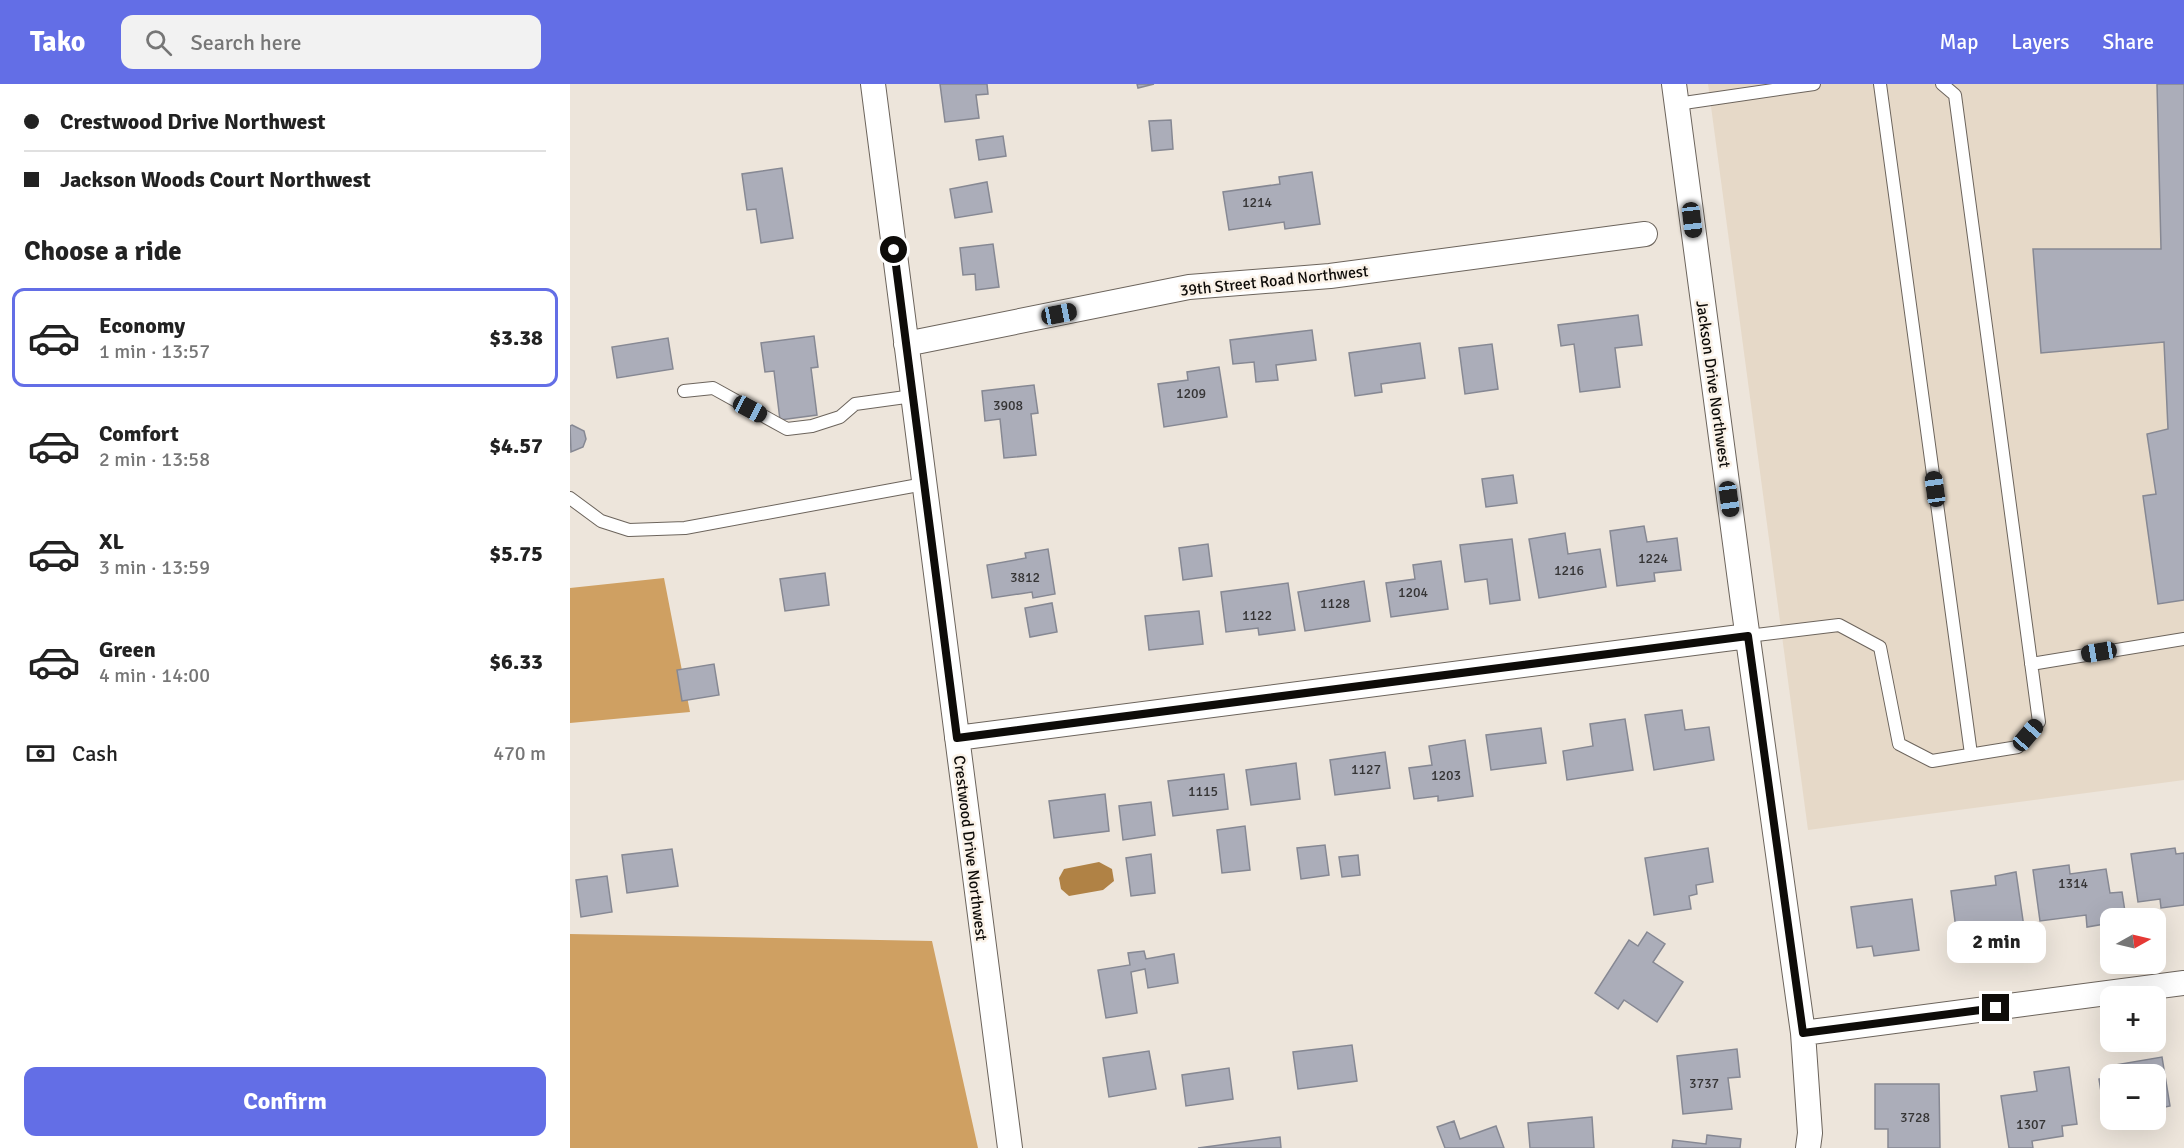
<!DOCTYPE html>
<html lang="en">
<head>
<meta charset="utf-8">
<style>
  body { margin:0; font-family:Signika,sans-serif; background:#f2f2f2; color:#222; height:100vh; display:flex; flex-direction:column; font-size:22px; white-space:nowrap }
  * { box-sizing:border-box; margin:0 }
  p { font-size:20px; color:#767676 }
  .icon { flex:none; width:33px; height:33px; fill:none; stroke:currentColor; stroke-width:2; stroke-linecap:round; stroke-linejoin:round }
  .map { position:relative; flex:1; overflow:hidden }
  .details { display:flex; flex-direction:column; background:#fff; width:570px }
  .details>* { flex:none }
  .guide { display:grid; align-content:center; height:132px; padding:0 24px; background:#fff }
  .needle { width:39px; rotate:82deg }
  .fabs { position:absolute; left:1530px; top:824px; display:grid; gap:12px }
  .fabs a { display:grid; place-items:center; width:66px; height:66px; border-radius:12px; background:#fff; box-shadow:0 6px 24px #0002; font-size:30px }
  .end { position:absolute; width:27px; height:27px; margin:-14px; border:8px solid #0e0c09; background:#fff; box-shadow:0 0 0 3px #fff }
  .from { border-radius:50% }
  .bubble { position:absolute; height:42px; border-radius:12px; background:#fff; box-shadow:0 6px 24px #0002; font-size:20px; font-weight:800; line-height:42px; text-align:center }
  .car { position:absolute; width:18px; height:36px; margin:-18px -9px; border-radius:8px; box-shadow:0 0 4px 2px #0007; background:linear-gradient(#222 24%,#8ab4d8 0 40%,#222 0 76%,#8ab4d8 0 86%,#222 0) }
  .guide b { display:flex; align-items:center; gap:21px; height:57px; font-size:22px }
  .guide b+b { border-top:2px solid #e0e0e0 }
  .guide i { width:15px; height:15px; background:#222 }
  ul { padding:0; list-style:none }
  li { display:flex; align-items:center; gap:18px; height:99px; margin:0 12px 9px; padding:0 12px; border:3px solid transparent; border-radius:12px }
  li div { flex:1 }
  li b { display:block; font-size:22px }
  li em { font-style:normal; font-weight:800 }
  li.active { border-color:#636ee6 }
  li>.icon { width:54px; height:54px; stroke-width:1.5 }
  h2 { padding:0 24px; font-size:27px; line-height:72px }
  .pay { display:flex; align-items:center; gap:15px; height:66px; padding:0 24px; font-size:22px }
  .pay p { margin-inline-start:auto }
  .primary-button { display:flex; gap:12px; margin-top:auto; padding:12px 24px }
  .primary-button a { flex:1; height:69px; border-radius:12px; background:#636ee6; color:#fff; font-size:24px; font-weight:800; line-height:69px; text-align:center }
  header { display:flex; align-items:center; gap:36px; box-sizing:border-box; height:84px; padding:0 30px; background:#636ee6; color:#fff }
  header strong { font-size:28px }
  nav { display:flex; gap:33px; margin-inline-start:auto; font-size:21px }
  .search { width:420px; height:54px; background:#f2f2f2; display:flex; align-items:center; gap:15px; box-sizing:border-box; padding:0 21px; border-radius:12px; color:#767676; font-size:22px }
  main { display:flex; flex:1; min-height:0 }
  .map>svg:first-child { display:block }
  .built { fill:#e6d9c8 }
  .forest { fill:#cfa062 }
  .water { fill:#b08245 }
  .building { fill:#abadb9; stroke:#868893; stroke-width:1.5 }
  .lines { fill:none; stroke-linecap:round; stroke-linejoin:round }
  .lane-casing { stroke:#6c645c; stroke-width:14 }
  .street-casing { stroke:#6c645c; stroke-width:26 }
  .lane { stroke:#fff; stroke-width:12 }
  .street { stroke:#fff; stroke-width:24 }
  .route { stroke:#0e0c09; stroke-width:8 }
  .labels { text-anchor:middle; stroke-width:5; stroke-linejoin:round; paint-order:stroke }
  .number-label { font-size:14px; fill:#353435 }
  .street-label { font-size:16px; fill:#0e0c09; stroke:#faf2e8 }
</style>
</head>
<body>
<header>
<strong>Tako</strong>
<div class="search"><svg class="icon" aria-label="search" viewBox="0 0 24 24"><circle cx="10" cy="10" r="6"/><path d="M15 15l6 6"/></svg>Search here</div>
<nav><a>Map</a><a>Layers</a><a>Share</a></nav>
</header>
<main>
<section class="details">
<div class="guide">
<b><i class="from"></i>Crestwood Drive Northwest</b>
<b><i></i>Jackson Woods Court Northwest</b>
</div>
<h2>Choose a ride</h2>
<ul>
<li class="active"><svg class="icon" aria-label="car" viewBox="0 0 24 24"><path d="M5 17H2v-5l4-1 3-4h7l3 4 3 1v5h-3M9 17h6M6 11h13"/><circle cx="7" cy="17" r="2"/><circle cx="17" cy="17" r="2"/></svg><div><b>Economy</b><p>1 min · 13:57</p></div><em>$3.38</em></li>
<li><svg class="icon" aria-label="car" viewBox="0 0 24 24"><path d="M5 17H2v-5l4-1 3-4h7l3 4 3 1v5h-3M9 17h6M6 11h13"/><circle cx="7" cy="17" r="2"/><circle cx="17" cy="17" r="2"/></svg><div><b>Comfort</b><p>2 min · 13:58</p></div><em>$4.57</em></li>
<li><svg class="icon" aria-label="car" viewBox="0 0 24 24"><path d="M5 17H2v-5l4-1 3-4h7l3 4 3 1v5h-3M9 17h6M6 11h13"/><circle cx="7" cy="17" r="2"/><circle cx="17" cy="17" r="2"/></svg><div><b>XL</b><p>3 min · 13:59</p></div><em>$5.75</em></li>
<li><svg class="icon" aria-label="car" viewBox="0 0 24 24"><path d="M5 17H2v-5l4-1 3-4h7l3 4 3 1v5h-3M9 17h6M6 11h13"/><circle cx="7" cy="17" r="2"/><circle cx="17" cy="17" r="2"/></svg><div><b>Green</b><p>4 min · 14:00</p></div><em>$6.33</em></li>
</ul>
<div class="pay"><svg class="icon" aria-label="cash" viewBox="0 0 24 24"><path d="M3 7h18v10H3z"/><circle cx="12" cy="12" r="2"/></svg>Cash<p>470 m</p></div>
<div class="primary-button"><a>Confirm</a></div>
</section>
<div class="map">
<svg width="1614" height="1064" viewBox="0 0 1614 1064">
  <rect width="100%" height="100%" fill="#ede5db"/>
  <path class="built" d="M 1138,0 L 1614,0 L 1614,696 L 1238,746 Z"/>
  <path class="forest" d="M 94,494 L 120,628 L 0,639 L 0,504 Z
    M 0,850 L 362,857 L 408,1064 L 0,1064 Z"/>
  <path class="water" d="M 529,778 L 542,785 L 544,797 L 533,806 L 499,812 L 491,805 L 489,794 L 494,785 Z"/>
  <path class="building" d="M 370,0 L 417,0 L 418,10 L 406,11 L 409,34 L 375,38 Z
    M 567,0 L 584,0 L 568,4 Z
    M 1587,0 L 1614,0 L 1614,516 L 1588,520 L 1573,412 L 1586,410 L 1577,350 L 1598,345 L 1594,258 L 1471,269 L 1463,165 L 1591,165 Z
    M 601,36 L 603,65 L 582,67 L 579,37 Z
    M 433,52 L 436,72 L 409,76 L 406,56 Z
    M 212,84 L 223,154 L 191,159 L 186,125 L 177,126 L 172,90 Z
    M 742,88 L 750,140 L 715,145 L 714,138 L 659,146 L 653,108 L 710,100 L 709,93 Z
    M 417,98 L 422,128 L 385,134 L 380,105 Z
    M 423,160 L 429,203 L 406,206 L 405,190 L 393,191 L 390,164 Z
    M 1068,231 L 1072,261 L 1045,264 L 1050,303 L 1010,308 L 1004,260 L 991,262 L 988,241 Z
    M 742,246 L 746,276 L 706,281 L 708,296 L 686,298 L 684,278 L 663,280 L 660,256 Z
    M 244,252 L 248,283 L 241,284 L 247,331 L 210,336 L 204,287 L 195,288 L 191,259 Z
    M 98,254 L 103,285 L 47,294 L 42,263 Z
    M 850,259 L 855,294 L 811,300 L 812,308 L 785,312 L 779,269 Z
    M 922,260 L 928,305 L 895,310 L 889,264 Z
    M 649,283 L 657,333 L 594,343 L 588,300 L 618,296 L 617,288 Z
    M 464,301 L 468,329 L 461,330 L 466,371 L 434,374 L 430,335 L 415,337 L 412,307 Z
    M 2,341 L 14,347 L 16,355 L 13,363 L 1,368 L 0,342 Z
    M 943,391 L 947,419 L 916,423 L 912,395 Z
    M 1074,442 L 1077,458 L 1107,454 L 1111,486 L 1084,489 L 1085,497 L 1047,502 L 1040,447 Z
    M 995,449 L 998,470 L 1030,465 L 1036,503 L 969,514 L 959,455 Z
    M 942,455 L 950,516 L 920,520 L 917,495 L 895,498 L 890,461 Z
    M 638,460 L 642,492 L 613,496 L 609,464 Z
    M 478,465 L 485,510 L 463,514 L 462,508 L 422,514 L 417,481 L 456,474 L 455,469 Z
    M 871,477 L 878,525 L 821,533 L 816,499 L 845,495 L 843,481 Z
    M 255,489 L 259,521 L 215,527 L 210,495 Z
    M 794,497 L 800,537 L 735,547 L 728,508 Z
    M 718,499 L 725,546 L 689,551 L 688,544 L 656,548 L 651,508 Z
    M 482,519 L 487,548 L 460,553 L 455,524 Z
    M 629,527 L 633,560 L 579,566 L 575,532 Z
    M 144,580 L 149,611 L 112,617 L 107,586 Z
    M 1112,626 L 1115,646 L 1139,643 L 1144,676 L 1084,686 L 1075,631 Z
    M 1055,635 L 1063,686 L 997,696 L 993,667 L 1023,662 L 1020,640 Z
    M 971,644 L 976,679 L 921,686 L 916,651 Z
    M 895,656 L 903,712 L 868,717 L 868,712 L 844,715 L 839,684 L 862,681 L 859,662 Z
    M 815,668 L 820,704 L 765,711 L 760,676 Z
    M 726,679 L 730,715 L 681,721 L 676,686 Z
    M 654,690 L 658,725 L 603,732 L 598,697 Z
    M 535,710 L 539,747 L 484,754 L 479,717 Z
    M 581,718 L 585,751 L 553,756 L 549,722 Z
    M 675,742 L 680,786 L 652,789 L 647,746 Z
    M 755,761 L 759,791 L 731,795 L 727,764 Z
    M 1138,764 L 1143,798 L 1126,801 L 1127,810 L 1119,812 L 1121,825 L 1084,831 L 1075,774 Z
    M 1605,764 L 1606,770 L 1614,769 L 1614,821 L 1591,824 L 1590,815 L 1568,818 L 1561,770 Z
    M 102,765 L 108,802 L 57,809 L 52,771 Z
    M 581,770 L 585,809 L 561,812 L 556,774 Z
    M 788,771 L 790,791 L 772,793 L 769,773 Z
    M 1499,781 L 1500,790 L 1536,785 L 1540,809 L 1552,808 L 1556,834 L 1540,834 L 1540,839 L 1517,843 L 1516,831 L 1470,837 L 1463,786 Z
    M 1446,788 L 1456,857 L 1423,862 L 1421,847 L 1387,852 L 1381,807 L 1426,801 L 1425,792 Z
    M 37,792 L 42,828 L 11,833 L 6,796 Z
    M 1342,815 L 1349,866 L 1304,872 L 1302,862 L 1287,864 L 1281,823 Z
    M 1077,848 L 1095,860 L 1083,878 L 1113,898 L 1087,938 L 1054,916 L 1048,925 L 1025,909 L 1059,856 L 1068,862 Z
    M 574,867 L 576,875 L 604,870 L 608,899 L 578,904 L 575,885 L 561,888 L 567,929 L 536,934 L 528,886 L 560,881 L 558,869 Z
    M 782,961 L 787,997 L 728,1005 L 723,968 Z
    M 1167,965 L 1170,993 L 1158,994 L 1162,1025 L 1113,1030 L 1107,972 Z
    M 579,967 L 586,1005 L 539,1013 L 533,974 Z
    M 1592,973 L 1600,1022 L 1586,1025 L 1586,990 L 1541,990 L 1539,982 Z
    M 1499,983 L 1507,1040 L 1492,1042 L 1493,1052 L 1462,1057 L 1463,1064 L 1439,1064 L 1431,1012 L 1467,1007 L 1464,988 Z
    M 659,984 L 663,1015 L 616,1022 L 612,991 Z
    M 1540,993 L 1540,1032 L 1535,1033 L 1529,995 Z
    M 1305,1000 L 1369,1000 L 1370,1064 L 1318,1064 L 1318,1045 L 1305,1045 Z
    M 1022,1033 L 1024,1064 L 960,1064 L 958,1039 Z
    M 884,1037 L 890,1055 L 926,1042 L 934,1064 L 875,1064 L 867,1043 Z
    M 1137,1051 L 1171,1055 L 1170,1064 L 1102,1064 L 1103,1056 L 1136,1060 Z
    M 710,1053 L 711,1064 L 628,1064 Z"/>
  <g class="lines">
    <defs>
      <path id="lane" d="M 1310,0 L 1401,670
        M 1107,20 L 1244,0
        M 114,307 L 143,304 L 217,345 L 242,342 L 270,333 L 285,320 L 343,312
        M 0,414 L 31,437 L 59,446 L 115,444 L 354,400
        M 1178,552 L 1269,541 L 1310,563 L 1329,660 L 1362,677 L 1448,663 L 1469,638 L 1385,11 L 1372,0
        M 1461,580 L 1614,555"/>
      <path id="street" d="M 303,0 L 440,1064
        M 1104,0 L 1173,519 L 1233,949 L 1240,1049 L 1238,1064
        M 336,260 L 619,203 L 760,192 L 1075,150
        M 387,654 L 1178,552
        M 1233,949 L 1614,899"/>
    </defs>
    <use href="#lane" class="lane-casing"/>
    <use href="#street" class="street-casing"/>
    <use href="#lane" class="lane"/>
    <use href="#street" class="street"/>
  </g>
  <g class="lines">
    <path class="route" d="M 324,166 L 387,654 L 1178,552 L 1233,949 L 1426,924"/>
  </g>
  <g class="labels">
    <g class="number-label">
      <text x="687" y="123">1214</text>
      <text x="621" y="314">1209</text>
      <text x="438" y="326">3908</text>
      <text x="1083" y="479">1224</text>
      <text x="999" y="491">1216</text>
      <text x="455" y="498">3812</text>
      <text x="843" y="513">1204</text>
      <text x="765" y="524">1128</text>
      <text x="687" y="536">1122</text>
      <text x="796" y="690">1127</text>
      <text x="876" y="696">1203</text>
      <text x="633" y="712">1115</text>
      <text x="1503" y="804">1314</text>
      <text x="1134" y="1004">3737</text>
      <text x="1345" y="1038">3728</text>
      <text x="1461" y="1045">1307</text>
    </g>
    <g class="street-label">
      <text transform="translate(704 196) rotate(-6)" y="6">39th Street Road Northwest</text>
      <text transform="translate(1144 300) rotate(82)" y="6">Jackson Drive Northwest</text>
      <text transform="translate(401 764) rotate(83)" y="6">Crestwood Drive Northwest</text>
    </g>
  </g>
</svg>
<div class="fabs">
<a><svg class="needle" viewBox="-14 -14 28 28"><path d="M0-13l5 13h-10z" fill="#e53935"/><path d="M0 13l5-13h-10z" fill="#767676"/></svg></a>
<a>+</a>
<a>−</a>
</div>
<i class="end from" style="left:324px;top:166px"></i>
<i class="end" style="left:1426px;top:924px"></i>
<div class="bubble" style="left:1377px;top:837px;width:99px">2 min</div>
<i class="car" style="left:1122px;top:136px;rotate:173deg"></i>
<i class="car" style="left:489px;top:230px;rotate:79deg"></i>
<i class="car" style="left:180px;top:325px;rotate:118deg"></i>
<i class="car" style="left:1365px;top:405px;rotate:352deg"></i>
<i class="car" style="left:1159px;top:415px;rotate:172deg"></i>
<i class="car" style="left:1529px;top:568px;rotate:261deg"></i>
<i class="car" style="left:1458px;top:651px;rotate:41deg"></i>
</div>
</main>
</body>
</html>
